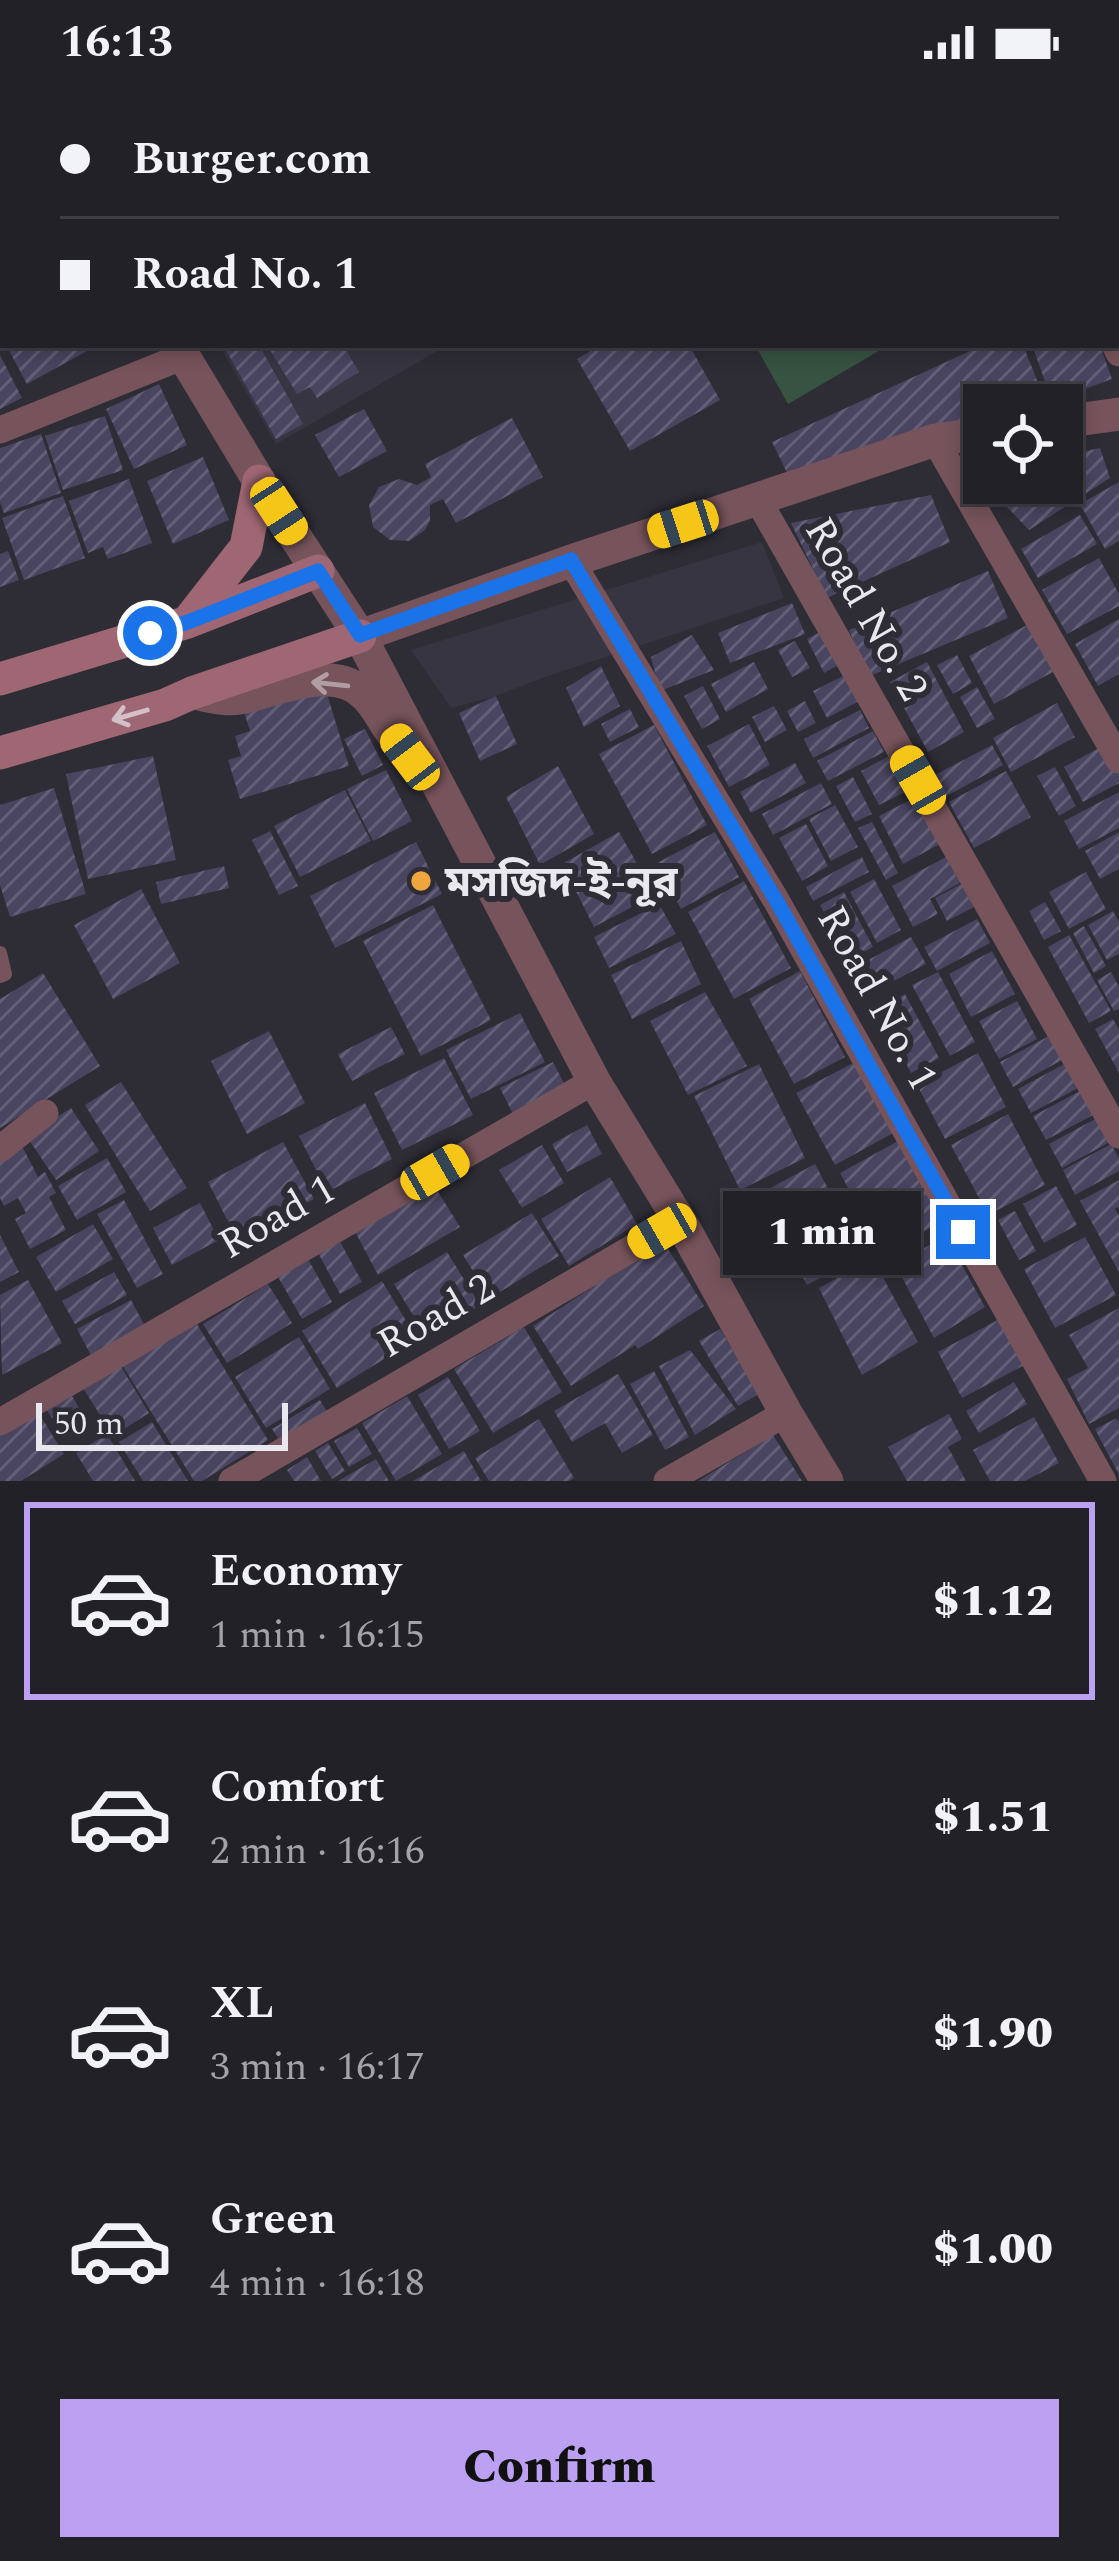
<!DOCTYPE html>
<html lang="en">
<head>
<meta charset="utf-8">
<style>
  body { margin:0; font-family:Spectral,"Noto Sans Bengali",serif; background:#2a2930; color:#f1f3f6; height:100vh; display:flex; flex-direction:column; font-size:45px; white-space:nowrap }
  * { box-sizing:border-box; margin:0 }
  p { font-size:39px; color:#a2a3a8 }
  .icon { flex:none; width:66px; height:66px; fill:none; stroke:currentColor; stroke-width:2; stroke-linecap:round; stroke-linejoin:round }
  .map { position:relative; height:1397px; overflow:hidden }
  .details { display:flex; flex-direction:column; background:#222128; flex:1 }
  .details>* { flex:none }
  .guide { position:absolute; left:0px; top:0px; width:1119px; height:264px; box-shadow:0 6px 18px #0003,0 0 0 3px #3f3e45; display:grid; align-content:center; height:264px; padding:0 60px; background:#222128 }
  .controls { position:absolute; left:963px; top:300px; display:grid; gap:24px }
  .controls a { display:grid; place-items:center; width:120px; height:120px; border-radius:0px; background:#222128; box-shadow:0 6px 18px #0003,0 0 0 3px #3f3e45; font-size:60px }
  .scale { position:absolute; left:36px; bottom:30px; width:252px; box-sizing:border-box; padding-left:12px; border:6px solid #e9e8ee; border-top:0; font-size:33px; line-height:42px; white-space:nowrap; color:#e9e8ee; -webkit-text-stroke:9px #2e2c35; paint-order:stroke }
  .end { position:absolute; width:54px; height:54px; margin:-27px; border:15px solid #1a73e8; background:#fff; box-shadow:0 0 0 6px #fff }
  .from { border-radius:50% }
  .bubble { position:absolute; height:84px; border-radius:0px; background:#222128; box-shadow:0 6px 18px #0003,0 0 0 3px #3f3e45; font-size:39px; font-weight:800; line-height:84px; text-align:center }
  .car { position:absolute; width:36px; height:72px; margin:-36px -18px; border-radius:15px; box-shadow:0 0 9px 3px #0007; background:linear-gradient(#f5c518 24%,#345 0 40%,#f5c518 0 76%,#345 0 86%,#f5c518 0) }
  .guide b { display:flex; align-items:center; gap:42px; height:114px; font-size:45px }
  .guide b+b { border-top:3px solid #3f3e45 }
  .guide i { width:30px; height:30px; background:#f1f3f6 }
  ul { padding:21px 0 0; list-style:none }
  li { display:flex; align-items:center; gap:36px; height:198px; margin:0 24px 18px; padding:0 36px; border:6px solid transparent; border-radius:0px }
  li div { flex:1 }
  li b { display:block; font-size:45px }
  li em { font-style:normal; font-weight:800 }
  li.selected { border-color:#bca0f2 }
  li>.icon { width:108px; height:108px; stroke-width:1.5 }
  .cta { display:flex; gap:24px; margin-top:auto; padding:24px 60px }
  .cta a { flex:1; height:138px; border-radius:0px; background:#bca0f2; color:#111; font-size:48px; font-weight:800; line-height:138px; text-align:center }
  .status { display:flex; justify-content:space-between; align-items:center; height:84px; padding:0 60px; background:#222128; direction:ltr }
  .status svg { height:33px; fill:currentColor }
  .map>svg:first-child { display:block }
  .built { fill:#383543 }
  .green { fill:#375342 }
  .building { fill:url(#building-hatch) }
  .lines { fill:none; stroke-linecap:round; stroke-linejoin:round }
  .service { stroke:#77535b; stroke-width:14 }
  .minor { stroke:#77535b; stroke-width:27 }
  .tertiary { stroke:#77535b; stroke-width:33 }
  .secondary { stroke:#9f6774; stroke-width:33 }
  .oneway { stroke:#b09ea4 }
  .oneway2 { stroke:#d3c1c9 }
  .route { stroke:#1a73e8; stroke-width:15 }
  .poi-dot { fill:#f0a63e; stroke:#2e2c35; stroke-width:4.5 }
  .labels { text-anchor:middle; stroke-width:12; stroke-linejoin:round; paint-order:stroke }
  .street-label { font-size:42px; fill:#e9e8ee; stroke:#2e2c35 }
  .poi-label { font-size:42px; font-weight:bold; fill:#e9e8ee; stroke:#2e2c35; text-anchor:start }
</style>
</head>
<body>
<div class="status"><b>16:13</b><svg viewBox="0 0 49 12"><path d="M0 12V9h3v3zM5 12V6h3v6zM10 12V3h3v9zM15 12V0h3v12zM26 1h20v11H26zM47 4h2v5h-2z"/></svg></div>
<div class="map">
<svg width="1119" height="1397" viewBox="0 0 1119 1397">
  <defs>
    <pattern id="building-hatch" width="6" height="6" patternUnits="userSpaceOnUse" patternTransform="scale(3)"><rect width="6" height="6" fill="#494460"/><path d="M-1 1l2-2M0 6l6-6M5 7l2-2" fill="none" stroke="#635f77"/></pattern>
  </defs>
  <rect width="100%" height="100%" fill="#2e2c35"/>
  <path class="built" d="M 219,261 L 448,261 L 276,360 Z
    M 762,458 L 784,514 L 542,594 L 496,612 L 451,624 L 411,566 Z"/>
  <path class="green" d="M 755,261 L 889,261 L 788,320 Z"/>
  <path class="building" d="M 6,261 L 98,261 L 27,300 Z
    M 223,261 L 259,261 L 303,340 L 276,355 Z
    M 267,261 L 343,261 L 359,288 L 317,314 L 310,303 L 297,310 Z
    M 601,261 L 689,261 L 720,316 L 630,367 L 577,275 Z
    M 983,261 L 1023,261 L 1045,316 L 1028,321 L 984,321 L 984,335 L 791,397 L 772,358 Z
    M 1032,261 L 1100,261 L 1112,295 L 1052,317 Z
    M 0,271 L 22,314 L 0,325 Z
    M 159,300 L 187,361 L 134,385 L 106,325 Z
    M 364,325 L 387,367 L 339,393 L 315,351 Z
    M 105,332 L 123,386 L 63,406 L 45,352 Z
    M 512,334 L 543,393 L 456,439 L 443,415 L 430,421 L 430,437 L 425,446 L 409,457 L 390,456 L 373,443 L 369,421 L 379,403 L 399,395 L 417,401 L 431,393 L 425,380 Z
    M 41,350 L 61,409 L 4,429 L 0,418 L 0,364 Z
    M 1100,364 L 1110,394 L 1029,446 L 1004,420 L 993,399 L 1062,399 L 1062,372 Z
    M 203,373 L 229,436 L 173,460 L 147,397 Z
    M 129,395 L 152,459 L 108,475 L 103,463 L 88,469 L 69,417 Z
    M 1119,398 L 1119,457 L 1105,465 L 1080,420 Z
    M 931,411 L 950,458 L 827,514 L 791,439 Z
    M 63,412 L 85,474 L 24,496 L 2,434 Z
    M 1080,431 L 1097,460 L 1038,494 L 1021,465 Z
    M 8,467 L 19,496 L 0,503 L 0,470 Z
    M 1099,474 L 1119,510 L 1119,522 L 1067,550 L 1042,506 Z
    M 988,487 L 1008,534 L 868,593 L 849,546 Z
    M 792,519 L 805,550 L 730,579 L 718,549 Z
    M 1119,535 L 1119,590 L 1098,602 L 1075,560 Z
    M 1027,541 L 1053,588 L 994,620 L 969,572 Z
    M 826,545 L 844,578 L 824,589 L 807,555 Z
    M 692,551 L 714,586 L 660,607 L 651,573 Z
    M 795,557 L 810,584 L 792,593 L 778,566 Z
    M 957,571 L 972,599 L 953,610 L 937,581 Z
    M 754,578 L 768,605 L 726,628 L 711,600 Z
    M 927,578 L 964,648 L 928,668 L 890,598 Z
    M 601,582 L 620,622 L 584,643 L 566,604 Z
    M 847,590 L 861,616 L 827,634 L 813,607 Z
    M 324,600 L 349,682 L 240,715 L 228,676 L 241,672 L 235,652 L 250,647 L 243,625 Z
    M 703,602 L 720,635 L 702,645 L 684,612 Z
    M 977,603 L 995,635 L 977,644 L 960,613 Z
    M 496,612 L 517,660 L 480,677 L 459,629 Z
    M 805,617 L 816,639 L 798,648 L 787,627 Z
    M 1057,619 L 1075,653 L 1011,688 L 993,654 Z
    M 774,622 L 787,646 L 765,658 L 752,633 Z
    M 630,625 L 639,643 L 610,658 L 601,640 Z
    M 860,626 L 869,644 L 813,674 L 804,655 Z
    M 749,640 L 770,681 L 729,703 L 707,662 Z
    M 654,641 L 707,741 L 652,770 L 599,670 Z
    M 365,645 L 383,681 L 362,692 L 344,655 Z
    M 873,647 L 884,668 L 828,697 L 817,677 Z
    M 1108,659 L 1119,679 L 1119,699 L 1083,718 L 1064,683 Z
    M 992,661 L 1003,681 L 945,713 L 933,692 Z
    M 891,671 L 909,706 L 879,721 L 861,687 Z
    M 153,672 L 176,776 L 88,795 L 66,690 Z
    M 795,679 L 806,699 L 751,729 L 740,708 Z
    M 558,682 L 594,750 L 540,781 L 506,713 Z
    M 1055,683 L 1076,722 L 1059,732 L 1037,692 Z
    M 386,686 L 412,737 L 373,757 L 347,705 Z
    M 1006,687 L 1031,733 L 974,764 L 949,718 Z
    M 853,693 L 872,730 L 855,738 L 836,702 Z
    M 821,699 L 832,720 L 773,751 L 762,730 Z
    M 54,704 L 86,810 L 10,833 L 0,801 L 0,721 Z
    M 345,706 L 371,757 L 300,793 L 274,742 Z
    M 1119,708 L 1119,744 L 1079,765 L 1064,737 Z
    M 916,713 L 940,760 L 903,780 L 879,732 Z
    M 835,721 L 858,763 L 831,777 L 809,735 Z
    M 872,738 L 898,789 L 886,796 L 858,744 Z
    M 806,740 L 828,782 L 802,797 L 779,754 Z
    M 270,747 L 298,802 L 279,811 L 252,756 Z
    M 619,748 L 655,811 L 594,843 L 562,780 Z
    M 715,748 L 739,793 L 681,825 L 657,779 Z
    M 1119,748 L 1119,785 L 1100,795 L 1085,767 Z
    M 416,758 L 442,810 L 335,864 L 310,812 Z
    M 862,773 L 869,788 L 813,817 L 806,803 Z
    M 946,773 L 960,799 L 930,815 L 938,830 L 913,843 L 892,802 Z
    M 224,782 L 229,804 L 161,820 L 156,798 Z
    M 1086,788 L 1106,825 L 1069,845 L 1049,808 Z
    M 874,795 L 901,846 L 877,859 L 850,808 Z
    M 744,797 L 791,884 L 734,915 L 688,828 Z
    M 965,798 L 978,821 L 947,837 L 935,814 Z
    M 141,805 L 180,879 L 113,915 L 74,841 Z
    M 844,808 L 873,863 L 849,876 L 820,821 Z
    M 1045,818 L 1061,847 L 1044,856 L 1029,827 Z
    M 659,820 L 676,850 L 609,884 L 594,853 Z
    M 433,821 L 491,936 L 421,972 L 363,857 Z
    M 1113,827 L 1119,838 L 1119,870 L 1107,876 L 1088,841 Z
    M 977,835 L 990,859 L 937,887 L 924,863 Z
    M 1084,842 L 1106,882 L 1094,889 L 1073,849 Z
    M 1069,851 L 1111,927 L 1089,939 L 1048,863 Z
    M 911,853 L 926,880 L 869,910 L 855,883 Z
    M 681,857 L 701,900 L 632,935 L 611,891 Z
    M 992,867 L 1015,910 L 971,933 L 949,890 Z
    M 800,887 L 845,973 L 794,1000 L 749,915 Z
    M 938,888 L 975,958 L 950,972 L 912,901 Z
    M 1111,888 L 1119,903 L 1119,925 L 1114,927 L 1097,896 Z
    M 43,889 L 100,982 L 0,1044 L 0,915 Z
    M 705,908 L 747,982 L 688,1011 L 650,937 Z
    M 905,910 L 939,974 L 911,989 L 878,925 Z
    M 1017,917 L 1037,955 L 999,975 L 979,937 Z
    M 520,929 L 545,978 L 471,1015 L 446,966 Z
    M 1113,935 L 1119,945 L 1119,989 L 1095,945 Z
    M 391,943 L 405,970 L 352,997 L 338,970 Z
    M 269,947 L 305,1019 L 247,1050 L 211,977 Z
    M 1049,952 L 1062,976 L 1013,1003 L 1000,978 Z
    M 978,969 L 1006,1023 L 945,1055 L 917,1001 Z
    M 444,974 L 473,1031 L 402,1066 L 374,1009 Z
    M 857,977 L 895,1048 L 835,1081 L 796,1009 Z
    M 553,978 L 567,1005 L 514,1032 L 500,1004 Z
    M 1068,978 L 1080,1003 L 1031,1029 L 1018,1005 Z
    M 759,980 L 805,1074 L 740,1106 L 694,1012 Z
    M 121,998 L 187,1104 L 150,1127 L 85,1021 Z
    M 1082,1006 L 1095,1030 L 1046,1056 L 1033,1032 Z
    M 365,1019 L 392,1075 L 327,1108 L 299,1052 Z
    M 71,1024 L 99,1067 L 56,1096 L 27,1053 Z
    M 1008,1030 L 1045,1101 L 988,1131 L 951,1061 Z
    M 1097,1034 L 1110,1058 L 1062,1084 L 1049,1060 Z
    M 587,1041 L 602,1070 L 567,1088 L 552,1060 Z
    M 900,1056 L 943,1137 L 883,1169 L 840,1089 Z
    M 283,1058 L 314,1115 L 237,1155 L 208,1098 Z
    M 1111,1060 L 1119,1074 L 1119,1087 L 1075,1111 L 1063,1086 Z
    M 542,1061 L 564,1099 L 522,1124 L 499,1086 Z
    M 22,1062 L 38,1093 L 45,1088 L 56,1109 L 49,1113 L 66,1146 L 30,1165 L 15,1135 L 26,1129 L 18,1114 L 4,1122 L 0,1114 L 0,1074 Z
    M 107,1074 L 126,1108 L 77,1136 L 58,1102 Z
    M 815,1080 L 863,1170 L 807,1201 L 759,1110 Z
    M 610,1093 L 637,1140 L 569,1182 L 541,1135 Z
    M 1119,1096 L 1119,1123 L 1115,1125 L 1119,1132 L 1119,1188 L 1080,1117 Z
    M 1056,1102 L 1077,1141 L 1044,1159 L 1023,1120 Z
    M 435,1103 L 460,1143 L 378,1191 L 353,1144 Z
    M 124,1116 L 163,1190 L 137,1204 L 97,1130 Z
    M 200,1119 L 219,1156 L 172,1181 L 153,1144 Z
    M 1015,1127 L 1036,1167 L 1019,1176 L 998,1136 Z
    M 532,1129 L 559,1172 L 490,1214 L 463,1171 Z
    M 93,1140 L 113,1175 L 56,1208 L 36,1173 Z
    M 0,1151 L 19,1188 L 0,1198 Z
    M 337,1152 L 362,1198 L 340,1210 L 315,1163 Z
    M 946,1152 L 985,1223 L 934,1254 L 895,1180 Z
    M 1085,1153 L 1116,1211 L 1055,1244 L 1024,1185 Z
    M 663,1157 L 704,1222 L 638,1265 L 635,1261 L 571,1302 L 533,1242 Z
    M 303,1166 L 332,1218 L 302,1235 L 273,1184 Z
    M 447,1168 L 480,1221 L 427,1254 L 394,1200 Z
    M 873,1175 L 918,1258 L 862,1291 L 819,1204 Z
    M 114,1188 L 127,1211 L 75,1240 L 62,1217 Z
    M 28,1196 L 62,1259 L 2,1291 L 0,1211 Z
    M 382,1197 L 417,1255 L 337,1304 L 302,1247 Z
    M 268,1200 L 292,1239 L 227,1279 L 203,1240 Z
    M 131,1216 L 147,1246 L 93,1275 L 77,1245 Z
    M 1119,1224 L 1119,1324 L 1089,1340 L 1067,1295 L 1088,1284 L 1069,1251 Z
    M 1007,1231 L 1032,1277 L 962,1314 L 938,1268 Z
    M 192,1232 L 268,1356 L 202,1397 L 194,1397 L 119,1276 Z
    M 524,1243 L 562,1308 L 493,1349 L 454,1285 Z
    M 720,1245 L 759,1310 L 738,1322 L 699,1257 Z
    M 299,1253 L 330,1305 L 266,1344 L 235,1293 Z
    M 690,1266 L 736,1325 L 695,1351 L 659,1282 Z
    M 117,1276 L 149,1329 L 113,1352 L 80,1299 Z
    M 654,1287 L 689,1353 L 665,1366 L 630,1300 Z
    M 618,1290 L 653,1351 L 622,1369 L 605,1339 L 572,1358 L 554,1327 Z
    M 448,1293 L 480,1347 L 449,1365 L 418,1311 Z
    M 1014,1298 L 1027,1320 L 979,1349 L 966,1327 Z
    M 68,1305 L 79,1324 L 55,1339 L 43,1320 Z
    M 407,1312 L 442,1370 L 396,1397 L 362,1339 Z
    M 320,1316 L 329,1331 L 281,1359 L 272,1345 Z
    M 34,1321 L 64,1370 L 21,1397 L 0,1397 L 0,1342 Z
    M 949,1330 L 962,1355 L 948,1363 L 966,1397 L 907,1397 L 888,1363 Z
    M 1034,1333 L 1059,1379 L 1025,1397 L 990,1397 L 973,1366 Z
    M 1117,1334 L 1119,1339 L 1119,1391 L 1095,1345 Z
    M 539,1335 L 574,1394 L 569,1397 L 489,1397 L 475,1374 Z
    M 152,1338 L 188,1397 L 143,1397 L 119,1358 Z
    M 357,1344 L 372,1370 L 349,1383 L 334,1357 Z
    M 107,1350 L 135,1397 L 93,1397 L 76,1369 Z
    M 773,1351 L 802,1397 L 698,1397 Z
    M 328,1359 L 345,1387 L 332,1395 L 315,1367 Z
    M 464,1367 L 481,1397 L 413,1397 Z
    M 307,1373 L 321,1397 L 294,1397 L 287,1386 Z
    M 376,1375 L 389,1397 L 338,1397 Z"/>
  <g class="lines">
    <path class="service" d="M 0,869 L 5,890 L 0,892"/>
    <path class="minor" d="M 425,0 L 427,3
      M 985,0 L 987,3
      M 664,3 L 669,0
      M 1116,16 L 1119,14
      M 1115,261 L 1119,269
      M 0,346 L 184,272
      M 935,356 L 1119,676
      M 758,416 L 1119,1051
      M 571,477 L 776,816 L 1103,1397
      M 0,1065 L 45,1029
      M 0,1338 L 594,997
      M 232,1397 L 662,1147 L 684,1144
      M 667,1397 L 786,1329"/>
    <path class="tertiary" d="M 21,0 L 22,3
      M 177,261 L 259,397 L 360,552 L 594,997 L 684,1144 L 786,1329 L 827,1397
      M 1062,338 L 1119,330
      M 360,552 L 571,477 L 935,356 L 984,349
      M 192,609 C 207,611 224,617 239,614 C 276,608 332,578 365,611 C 376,621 383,637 392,649"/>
    <path class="secondary" d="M 189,536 L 246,463 L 259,397
      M 0,595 L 188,538 L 318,487
      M 0,669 L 165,621 L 192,609 L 360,552"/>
  </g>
  <defs><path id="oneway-shaft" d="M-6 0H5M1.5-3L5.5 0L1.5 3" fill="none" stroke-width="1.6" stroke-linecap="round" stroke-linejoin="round" transform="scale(3)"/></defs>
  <use class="oneway" href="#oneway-shaft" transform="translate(330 600) rotate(-174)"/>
  <use class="oneway2" href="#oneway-shaft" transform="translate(130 631) rotate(164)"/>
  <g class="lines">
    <path class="route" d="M 150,549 L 188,538 L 318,487 L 360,551 L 571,476 L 776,816 L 963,1148"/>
  </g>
  <circle class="poi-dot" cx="421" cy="797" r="12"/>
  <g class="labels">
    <g class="street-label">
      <text transform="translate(868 524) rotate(60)" y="15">Road No. 2</text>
      <text transform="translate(879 913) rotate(61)" y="15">Road No. 1</text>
      <text transform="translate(276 1131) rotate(-30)" y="15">Road 1</text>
      <text transform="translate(435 1230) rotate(-30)" y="15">Road 2</text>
    </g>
    <g class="poi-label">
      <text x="445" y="812">মসজিদ-ই-নূর</text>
    </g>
  </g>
</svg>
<div class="controls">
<a><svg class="icon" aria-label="locate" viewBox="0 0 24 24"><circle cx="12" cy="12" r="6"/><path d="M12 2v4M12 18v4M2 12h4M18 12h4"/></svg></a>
</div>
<div class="scale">50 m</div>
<i class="end from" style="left:150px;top:549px"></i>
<i class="end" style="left:963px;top:1148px"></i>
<div class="bubble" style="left:723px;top:1107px;width:198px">1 min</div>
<i class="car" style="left:279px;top:427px;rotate:147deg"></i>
<i class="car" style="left:683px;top:440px;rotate:252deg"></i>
<i class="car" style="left:410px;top:673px;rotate:323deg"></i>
<i class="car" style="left:918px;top:696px;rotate:330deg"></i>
<i class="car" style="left:435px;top:1088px;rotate:60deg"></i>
<i class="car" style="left:662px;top:1147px;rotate:240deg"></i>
<div class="guide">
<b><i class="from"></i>Burger.com</b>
<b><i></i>Road No. 1</b>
</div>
</div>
<section class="details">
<ul>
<li class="selected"><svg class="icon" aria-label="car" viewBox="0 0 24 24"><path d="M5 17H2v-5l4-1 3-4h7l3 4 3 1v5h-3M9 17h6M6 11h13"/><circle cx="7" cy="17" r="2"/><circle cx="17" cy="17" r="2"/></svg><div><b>Economy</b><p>1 min · 16:15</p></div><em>$1.12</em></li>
<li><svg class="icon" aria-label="car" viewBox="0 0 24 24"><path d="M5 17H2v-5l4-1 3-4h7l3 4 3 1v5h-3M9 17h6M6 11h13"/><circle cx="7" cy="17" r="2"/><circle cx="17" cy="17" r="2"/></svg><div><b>Comfort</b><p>2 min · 16:16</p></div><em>$1.51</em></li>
<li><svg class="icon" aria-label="car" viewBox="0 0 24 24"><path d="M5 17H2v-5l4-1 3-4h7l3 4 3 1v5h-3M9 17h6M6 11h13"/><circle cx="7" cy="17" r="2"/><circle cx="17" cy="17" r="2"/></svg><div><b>XL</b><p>3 min · 16:17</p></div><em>$1.90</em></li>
<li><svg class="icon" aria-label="car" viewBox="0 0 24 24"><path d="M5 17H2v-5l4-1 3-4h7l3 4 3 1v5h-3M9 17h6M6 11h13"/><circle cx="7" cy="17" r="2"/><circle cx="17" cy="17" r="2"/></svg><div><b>Green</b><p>4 min · 16:18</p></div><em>$1.00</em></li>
</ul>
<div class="cta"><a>Confirm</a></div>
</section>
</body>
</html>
